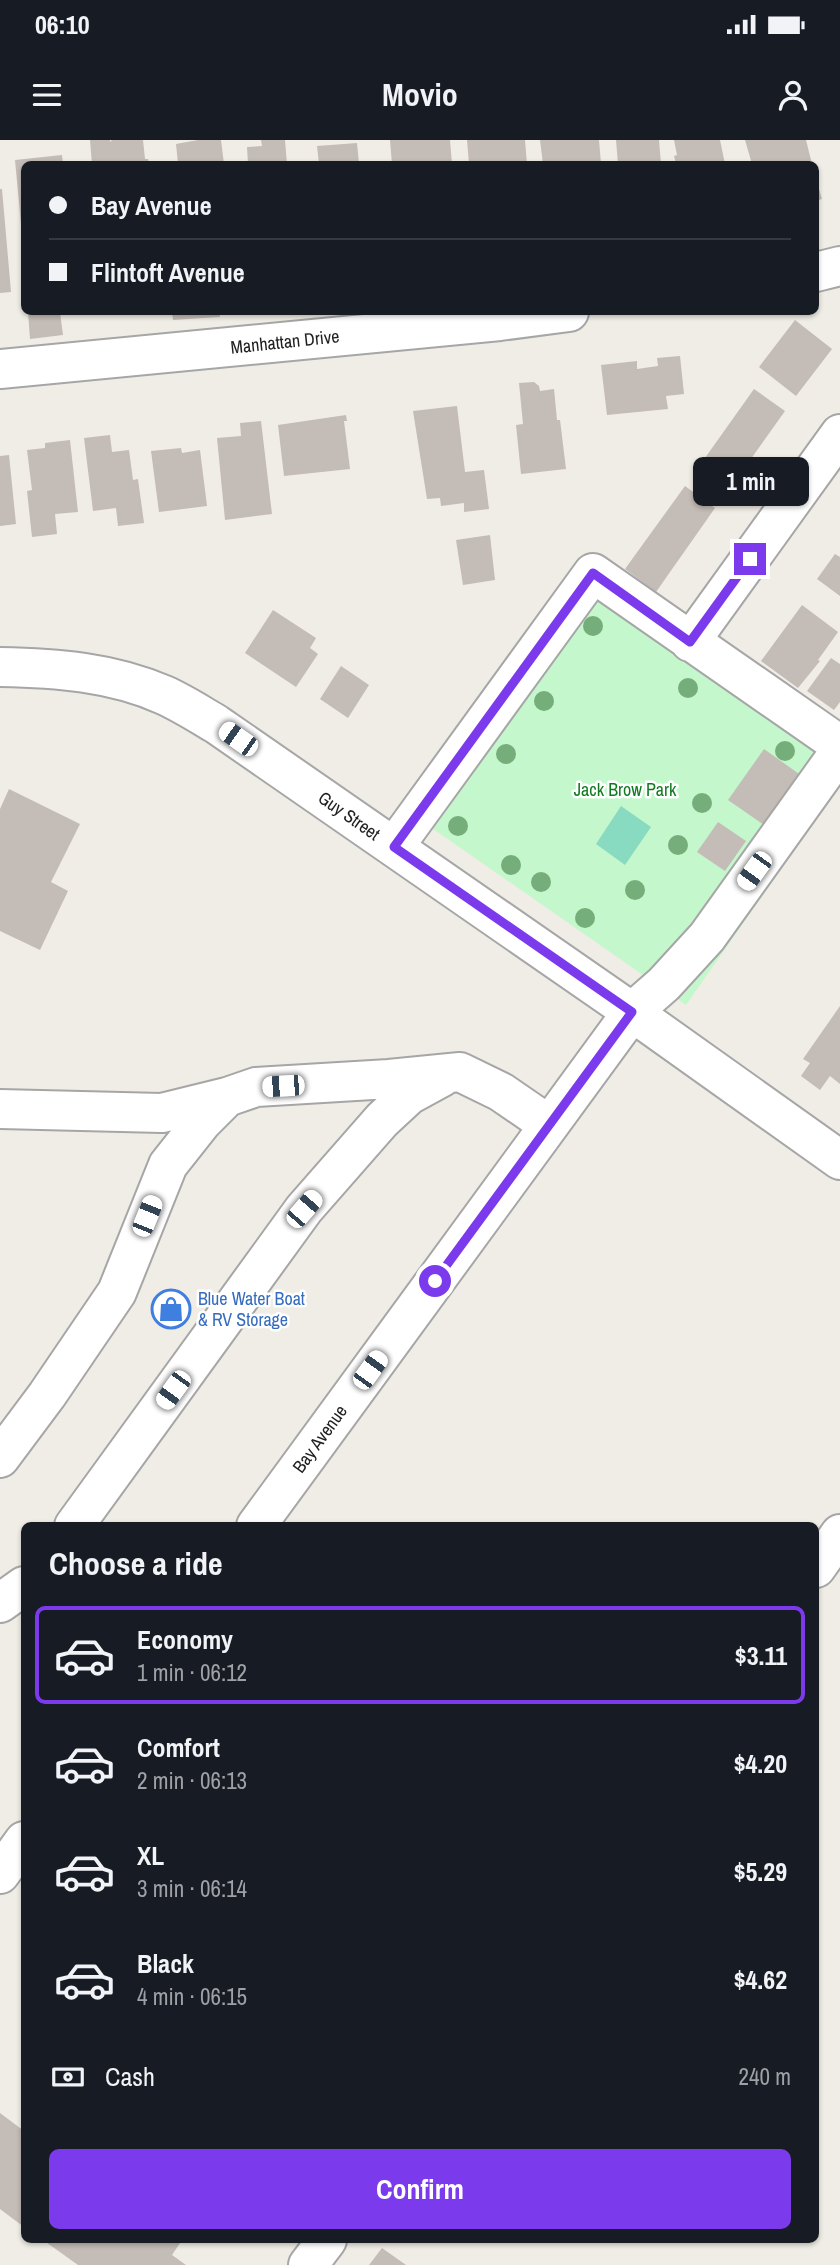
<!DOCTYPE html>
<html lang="en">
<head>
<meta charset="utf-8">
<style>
  body { margin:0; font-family:"Archivo Narrow",sans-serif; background:#20242c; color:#f1f3f6; height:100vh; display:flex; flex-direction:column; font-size:26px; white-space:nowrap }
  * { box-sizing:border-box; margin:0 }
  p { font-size:23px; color:#9ea1a6 }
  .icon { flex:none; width:38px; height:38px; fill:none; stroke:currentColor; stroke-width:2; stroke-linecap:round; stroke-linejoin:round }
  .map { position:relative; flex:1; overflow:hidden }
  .sheet { position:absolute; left:21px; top:1382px; width:798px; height:721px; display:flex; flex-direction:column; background:#171b24; border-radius:10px; box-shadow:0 2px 5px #0004 }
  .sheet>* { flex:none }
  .guide { position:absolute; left:21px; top:21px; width:798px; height:154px; border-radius:10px; box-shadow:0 2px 5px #0004; display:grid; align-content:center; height:154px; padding:0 28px; background:#171b24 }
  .end { position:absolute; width:32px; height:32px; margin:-16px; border:9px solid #7c3aed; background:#fff; box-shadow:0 0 0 4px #fff }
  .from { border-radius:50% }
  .bubble { position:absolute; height:49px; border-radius:10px; background:#171b24; box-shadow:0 2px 5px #0004; font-size:23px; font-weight:700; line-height:49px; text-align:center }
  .car { position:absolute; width:21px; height:42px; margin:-21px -10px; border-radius:9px; box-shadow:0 0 5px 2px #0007; background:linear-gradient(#fff 24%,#345 0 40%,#fff 0 76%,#345 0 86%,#fff 0) }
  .guide b { display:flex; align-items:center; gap:24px; height:66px; font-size:26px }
  .guide b+b { border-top:2px solid #363941 }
  .guide i { width:18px; height:18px; background:#f1f3f6 }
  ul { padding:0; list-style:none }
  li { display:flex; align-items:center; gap:21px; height:98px; margin:0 14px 10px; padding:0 14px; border:4px solid transparent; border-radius:10px }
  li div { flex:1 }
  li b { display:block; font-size:26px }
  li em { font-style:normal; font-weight:700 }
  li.active { border-color:#7c3aed }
  li>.icon { width:63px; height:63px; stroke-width:1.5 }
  h2 { padding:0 28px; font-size:32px; line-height:84px }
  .pay { display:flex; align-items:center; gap:18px; height:77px; padding:0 28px; font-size:26px }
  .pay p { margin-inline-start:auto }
  .primary-button { display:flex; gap:14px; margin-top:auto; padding:14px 28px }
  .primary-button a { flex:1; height:80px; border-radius:10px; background:#7c3aed; color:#fff; font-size:28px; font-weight:700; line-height:80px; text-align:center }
  .status { display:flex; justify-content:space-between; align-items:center; height:49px; padding:0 35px; background:#171b24; direction:ltr }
  .status svg { height:19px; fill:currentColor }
  header { display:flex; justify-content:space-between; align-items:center; height:91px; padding:0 28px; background:#171b24; font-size:32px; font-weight:700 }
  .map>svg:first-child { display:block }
  .park { fill:#c5f7cd }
  .pitch { fill:#88dbc1 }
  .building { fill:#c4bcb6 }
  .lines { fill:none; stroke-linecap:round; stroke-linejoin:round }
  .minor-casing { stroke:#a6a6a6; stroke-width:42 }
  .minor { stroke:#fff; stroke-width:38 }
  .tree { fill:#75ae7a }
  .route { stroke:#7c3aed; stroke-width:9 }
  .labels { text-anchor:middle; stroke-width:5; stroke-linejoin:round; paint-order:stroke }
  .street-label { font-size:18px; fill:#1f1f1f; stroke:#fff }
  .park-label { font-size:18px; fill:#117a21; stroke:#fff }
  .shop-label { font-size:18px; fill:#366cbe; stroke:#fff; text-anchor:start }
</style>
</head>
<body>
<div class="status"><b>06:10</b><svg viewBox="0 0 49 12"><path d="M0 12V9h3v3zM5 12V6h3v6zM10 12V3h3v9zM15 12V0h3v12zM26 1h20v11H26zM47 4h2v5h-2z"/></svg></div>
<header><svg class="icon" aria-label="menu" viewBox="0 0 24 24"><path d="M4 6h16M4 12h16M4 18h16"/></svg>Movio<svg class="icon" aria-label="person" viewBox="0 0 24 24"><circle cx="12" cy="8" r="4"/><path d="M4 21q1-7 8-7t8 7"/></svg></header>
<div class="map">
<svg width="840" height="2125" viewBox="0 0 840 2125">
  <rect width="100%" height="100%" fill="#f0ede6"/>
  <path class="park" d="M 590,450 L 840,626 L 840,645 L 686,865 L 426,684 Z"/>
  <path class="pitch" d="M 621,666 L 651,687 L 625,725 L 596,704 Z"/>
  <path class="building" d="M 90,0 L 110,0 L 110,2 L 112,0 L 143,0 L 145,19 L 148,19 L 149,24 L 92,24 Z
    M 198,0 L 221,0 L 224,24 L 178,24 L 176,4 Z
    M 261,0 L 285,0 L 287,24 L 248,24 L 247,7 L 262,6 Z
    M 390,0 L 450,0 L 452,24 L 392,24 Z
    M 467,0 L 525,0 L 527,24 L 469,24 Z
    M 540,0 L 599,0 L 601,24 L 543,24 Z
    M 616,0 L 659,0 L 661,24 L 618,24 Z
    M 674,0 L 720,0 L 725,24 L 676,24 L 674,16 L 677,15 Z
    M 745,0 L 806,0 L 812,24 L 752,24 Z
    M 357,3 L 359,24 L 319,24 L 317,6 Z
    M 62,15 L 63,24 L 24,24 L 24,84 L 21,84 L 15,20 Z
    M 816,39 L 822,59 L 816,61 Z
    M 0,49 L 2,49 L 11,152 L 0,153 Z
    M 28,172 L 60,172 L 63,195 L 30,199 Z
    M 172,172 L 219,172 L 220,177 L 173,180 Z
    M 795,180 L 832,209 L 796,256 L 759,227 Z
    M 680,216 L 684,254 L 666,256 L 668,269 L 607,275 L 601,225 L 637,221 L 637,229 L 658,226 L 657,218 Z
    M 534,242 L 539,246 L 540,251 L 554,249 L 557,280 L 560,280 L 566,329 L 521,334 L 516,285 L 523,284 L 519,243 Z
    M 754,249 L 785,271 L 726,354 L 695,332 Z
    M 457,266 L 465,332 L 484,330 L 489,369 L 464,372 L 464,363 L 441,366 L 440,358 L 427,359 L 413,271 Z
    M 346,275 L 347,281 L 344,281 L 350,329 L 284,336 L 278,285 Z
    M 261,281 L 272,374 L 225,380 L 217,298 L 241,296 L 240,283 Z
    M 110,295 L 112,312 L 129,310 L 133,340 L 138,339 L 144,383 L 118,386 L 116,368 L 93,371 L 84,298 Z
    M 70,300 L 78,372 L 55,374 L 57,394 L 32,397 L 27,351 L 32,350 L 27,310 L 45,308 L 45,303 Z
    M 181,308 L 182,313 L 200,310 L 207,366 L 159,372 L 151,311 Z
    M 9,315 L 16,384 L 0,386 L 0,316 Z
    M 685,346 L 715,368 L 656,452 L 625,429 Z
    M 490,395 L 495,440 L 463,445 L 456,400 Z
    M 835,414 L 840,417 L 840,456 L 817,439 Z
    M 802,465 L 838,492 L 818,520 L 820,521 L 798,548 L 761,521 Z
    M 273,470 L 316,498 L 310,508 L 318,514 L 296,547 L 245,513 Z
    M 831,518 L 840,524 L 840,562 L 834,570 L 807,551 Z
    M 341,526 L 369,545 L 348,578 L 320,559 Z
    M 764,609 L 802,636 L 767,687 L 728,660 Z
    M 9,649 L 80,684 L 51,742 L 68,751 L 40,810 L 0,791 L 0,669 Z
    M 718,682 L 746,701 L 725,731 L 697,712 Z
    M 840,866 L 840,944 L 830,936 L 820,950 L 801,936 L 810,923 L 803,919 Z
    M 0,1973 L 24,1991 L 24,2087 L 0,2069 Z
    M 43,2100 L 175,2100 L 180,2103 L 172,2115 L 186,2125 L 78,2125 Z
    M 382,2108 L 406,2125 L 369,2125 Z"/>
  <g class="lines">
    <defs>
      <path id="minor" d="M 816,132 L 840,126
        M 0,229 L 500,181 L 569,172
        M 690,502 L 840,294
        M 0,527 C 56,528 112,532 164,555 C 182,563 199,574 216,584 L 632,872 L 840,1020
        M 394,707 L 593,433 L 840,605
        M 0,969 L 162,973 L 227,957
        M 0,1318 L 47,1255 L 117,1152 L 168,1025 L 202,982 L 227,957 L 256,947 L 389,939 L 460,932 L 501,952 L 549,985
        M 74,1386 L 304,1069 L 382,980 L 409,955 L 442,937
        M 256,1386 L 632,872 L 664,844 L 707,797 L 833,621 L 840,616
        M 816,1428 L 840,1394
        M 0,1463 L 24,1446
        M 0,1734 L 24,1701
        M 308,2125 L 327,2100"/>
    </defs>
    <use href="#minor" class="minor-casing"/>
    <use href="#minor" class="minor"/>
  </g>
  <g class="tree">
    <circle cx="593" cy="486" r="10"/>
    <circle cx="688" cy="548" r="10"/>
    <circle cx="544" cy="561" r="10"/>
    <circle cx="785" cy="611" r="10"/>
    <circle cx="506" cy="614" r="10"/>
    <circle cx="702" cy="663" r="10"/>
    <circle cx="458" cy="686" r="10"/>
    <circle cx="678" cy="705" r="10"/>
    <circle cx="511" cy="725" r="10"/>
    <circle cx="541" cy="742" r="10"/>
    <circle cx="635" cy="750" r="10"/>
    <circle cx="585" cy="778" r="10"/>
  </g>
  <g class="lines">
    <path class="route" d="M 435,1141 L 632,872 L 394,707 L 593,433 L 690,502 L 750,419"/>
  </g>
  <defs>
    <symbol id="shop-ring" viewBox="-11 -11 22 22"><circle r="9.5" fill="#fff" stroke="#3f7fe0" stroke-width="1.5"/><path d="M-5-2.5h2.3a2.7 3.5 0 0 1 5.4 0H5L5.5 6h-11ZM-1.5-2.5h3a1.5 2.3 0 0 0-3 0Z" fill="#3f7fe0"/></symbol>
  </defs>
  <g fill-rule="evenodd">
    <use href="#shop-ring" x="149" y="1147" width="44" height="44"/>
  </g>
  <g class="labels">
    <g class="street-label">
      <text transform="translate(285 202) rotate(-6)" y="6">Manhattan Drive</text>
      <text transform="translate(349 676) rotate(35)" y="6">Guy Street</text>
      <text transform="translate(320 1299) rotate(-54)" y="6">Bay Avenue</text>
    </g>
    <g class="park-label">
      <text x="625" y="656">Jack Brow Park</text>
    </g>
    <g class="shop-label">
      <text x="198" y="1165">Blue Water Boat<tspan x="198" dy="21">&amp; RV Storage</tspan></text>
    </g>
  </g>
</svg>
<i class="end from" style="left:435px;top:1141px"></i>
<i class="end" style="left:750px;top:419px"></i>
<div class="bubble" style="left:693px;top:317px;width:116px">1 min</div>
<i class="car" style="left:238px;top:599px;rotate:305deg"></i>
<i class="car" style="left:754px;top:731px;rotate:216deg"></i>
<i class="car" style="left:283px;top:946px;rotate:267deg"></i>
<i class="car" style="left:304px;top:1069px;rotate:41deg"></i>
<i class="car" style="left:147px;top:1076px;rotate:22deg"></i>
<i class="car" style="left:370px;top:1230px;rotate:36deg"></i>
<i class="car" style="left:173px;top:1250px;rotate:216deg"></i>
<div class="guide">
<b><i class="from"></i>Bay Avenue</b>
<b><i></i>Flintoft Avenue</b>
</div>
<section class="sheet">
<h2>Choose a ride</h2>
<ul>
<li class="active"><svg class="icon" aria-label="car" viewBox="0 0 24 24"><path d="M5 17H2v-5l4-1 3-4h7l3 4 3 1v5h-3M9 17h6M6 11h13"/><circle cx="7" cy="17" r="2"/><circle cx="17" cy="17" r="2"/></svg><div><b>Economy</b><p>1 min · 06:12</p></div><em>$3.11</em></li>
<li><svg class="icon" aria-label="car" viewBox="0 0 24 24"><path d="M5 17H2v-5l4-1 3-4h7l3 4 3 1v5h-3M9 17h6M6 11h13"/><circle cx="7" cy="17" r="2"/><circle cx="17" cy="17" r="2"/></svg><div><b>Comfort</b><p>2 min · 06:13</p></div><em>$4.20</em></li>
<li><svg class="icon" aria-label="car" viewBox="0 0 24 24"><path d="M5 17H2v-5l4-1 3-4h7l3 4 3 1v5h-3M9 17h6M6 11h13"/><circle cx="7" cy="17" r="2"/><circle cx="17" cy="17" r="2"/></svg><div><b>XL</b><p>3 min · 06:14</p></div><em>$5.29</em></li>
<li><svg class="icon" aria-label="car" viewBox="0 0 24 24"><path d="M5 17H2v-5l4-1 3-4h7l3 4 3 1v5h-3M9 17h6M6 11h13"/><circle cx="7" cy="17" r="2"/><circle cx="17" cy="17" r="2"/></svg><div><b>Black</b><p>4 min · 06:15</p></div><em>$4.62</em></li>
</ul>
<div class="pay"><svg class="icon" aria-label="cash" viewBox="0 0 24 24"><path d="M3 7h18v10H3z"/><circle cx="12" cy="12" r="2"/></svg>Cash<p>240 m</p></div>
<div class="primary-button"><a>Confirm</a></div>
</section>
</div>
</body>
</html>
